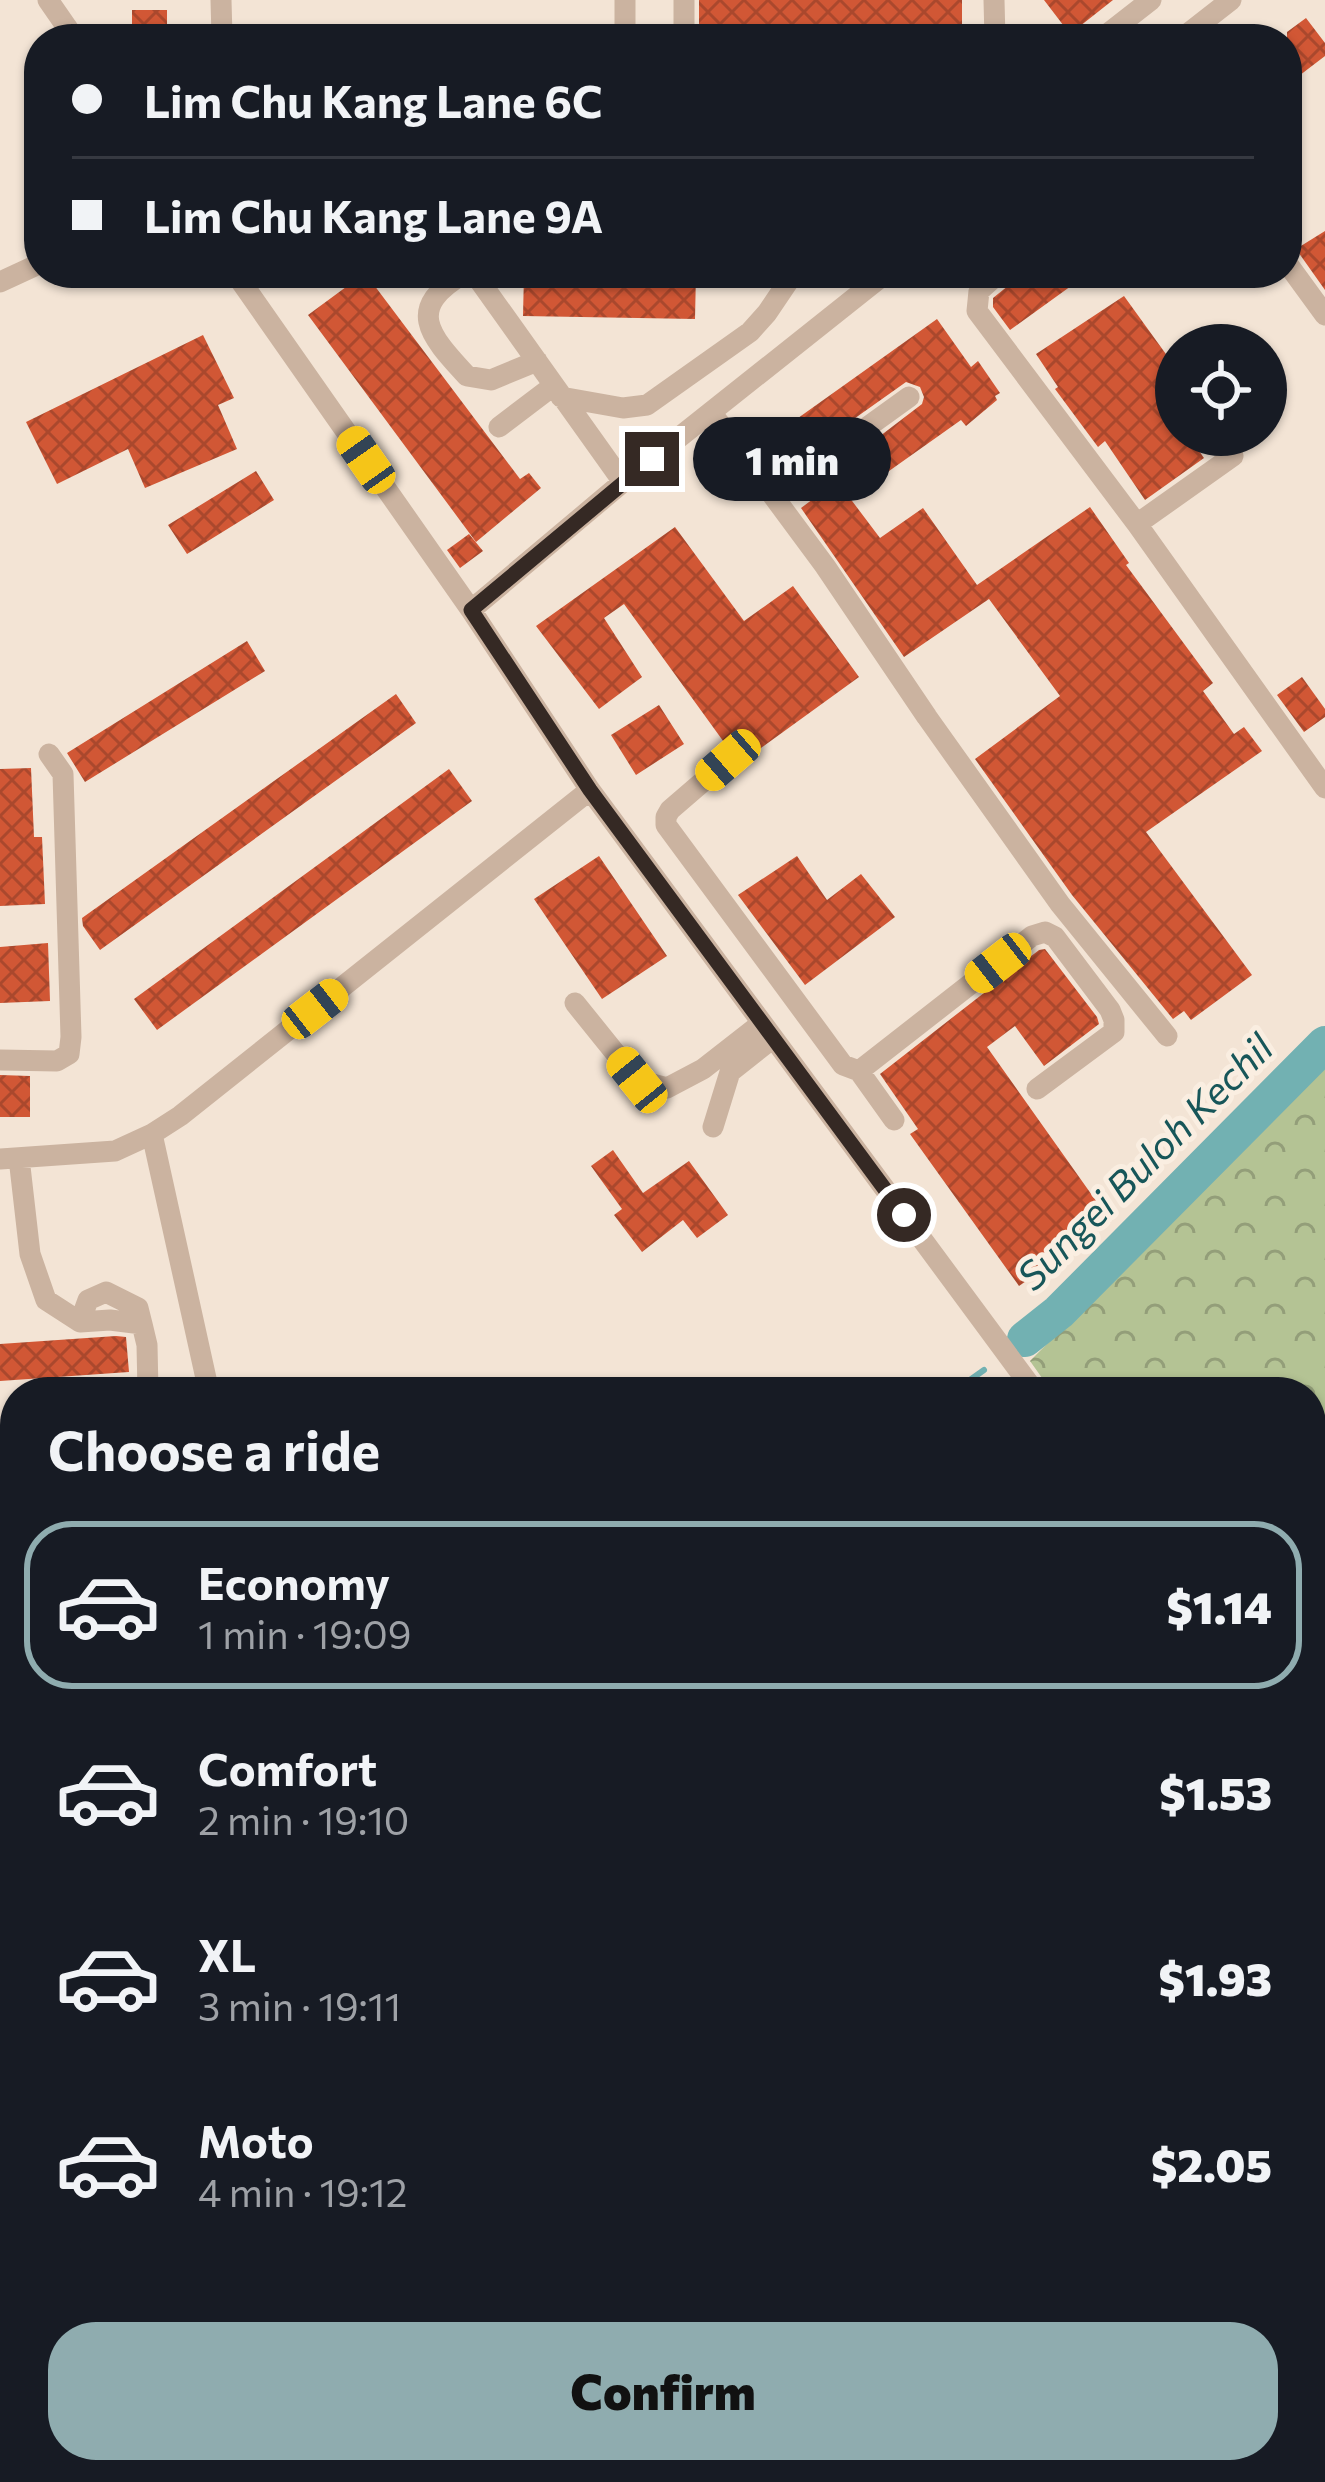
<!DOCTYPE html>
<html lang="en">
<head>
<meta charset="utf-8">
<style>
  body { margin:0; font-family:Commissioner,sans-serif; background:#242831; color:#f1f3f6; height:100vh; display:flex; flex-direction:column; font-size:45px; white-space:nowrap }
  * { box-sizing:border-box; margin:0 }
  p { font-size:39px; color:#9ea1a6 }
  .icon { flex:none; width:66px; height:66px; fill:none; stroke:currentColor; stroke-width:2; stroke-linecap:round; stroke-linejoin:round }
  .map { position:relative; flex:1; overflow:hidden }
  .drawer { position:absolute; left:0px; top:1377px; width:1326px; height:1107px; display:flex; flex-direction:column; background:#171b24; border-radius:48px 48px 0 0; box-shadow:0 3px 9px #0004 }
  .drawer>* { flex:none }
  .guide { position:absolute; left:24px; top:24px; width:1278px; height:264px; border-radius:48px; box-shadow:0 3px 9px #0004; display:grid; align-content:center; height:264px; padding:0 48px; background:#171b24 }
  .tools { position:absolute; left:1155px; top:324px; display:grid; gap:24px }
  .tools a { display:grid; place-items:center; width:132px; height:132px; border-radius:50%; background:#171b24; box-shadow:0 3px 9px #0004; font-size:60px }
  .end { position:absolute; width:54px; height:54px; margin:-27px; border:15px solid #352924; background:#fff; box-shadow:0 0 0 6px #fff }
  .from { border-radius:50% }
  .bubble { position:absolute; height:84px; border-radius:42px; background:#171b24; box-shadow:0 3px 9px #0004; font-size:39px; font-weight:800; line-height:84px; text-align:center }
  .car { position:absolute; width:36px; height:72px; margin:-36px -18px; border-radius:15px; box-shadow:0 0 9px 3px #0007; background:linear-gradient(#f5c518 24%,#345 0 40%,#f5c518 0 76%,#345 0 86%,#f5c518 0) }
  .guide b { display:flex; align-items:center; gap:42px; height:114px; font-size:45px }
  .guide b+b { border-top:3px solid #363941 }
  .guide i { width:30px; height:30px; background:#f1f3f6 }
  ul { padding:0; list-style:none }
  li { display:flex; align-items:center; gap:36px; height:168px; margin:0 24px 18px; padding:0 24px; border:6px solid transparent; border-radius:48px }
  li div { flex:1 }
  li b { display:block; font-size:45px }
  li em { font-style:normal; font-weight:800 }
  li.current { border-color:#8facaf }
  li>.icon { width:108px; height:108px; stroke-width:1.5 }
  h2 { padding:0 48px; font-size:54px; line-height:144px }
  .cta { display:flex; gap:24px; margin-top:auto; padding:24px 48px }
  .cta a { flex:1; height:138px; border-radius:48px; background:#8facaf; color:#111; font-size:48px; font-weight:800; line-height:138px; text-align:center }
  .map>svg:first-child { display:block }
  .forest { fill:url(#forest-crowns) }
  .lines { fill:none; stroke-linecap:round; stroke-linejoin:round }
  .stream { stroke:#72b1b2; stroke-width:6 }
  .river { stroke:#72b1b2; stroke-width:36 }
  .building { fill:url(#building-cross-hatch) }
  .minor { stroke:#cbb3a0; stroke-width:21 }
  .route { stroke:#352924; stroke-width:15 }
  .labels { text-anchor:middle; stroke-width:10; stroke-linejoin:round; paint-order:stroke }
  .water-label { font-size:39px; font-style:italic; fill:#175659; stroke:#faeee1 }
</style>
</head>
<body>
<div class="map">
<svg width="1325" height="2482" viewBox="0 0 1325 2482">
  <defs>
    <pattern id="forest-crowns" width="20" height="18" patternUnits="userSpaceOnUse" patternTransform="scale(3)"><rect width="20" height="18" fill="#b4c394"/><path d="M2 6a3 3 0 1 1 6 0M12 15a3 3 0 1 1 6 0" fill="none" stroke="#939e79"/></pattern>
    <pattern id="building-cross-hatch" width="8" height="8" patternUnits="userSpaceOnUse" patternTransform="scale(3)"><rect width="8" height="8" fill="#d15735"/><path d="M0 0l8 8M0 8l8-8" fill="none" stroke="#aa482d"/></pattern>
  </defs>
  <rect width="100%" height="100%" fill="#f3e4d5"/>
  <path class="forest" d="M 1325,1065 L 1325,1438 L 1311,1447 L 1311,1392 L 1052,1392 L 1030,1361 Z"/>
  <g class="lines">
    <path class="stream" d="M 953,1392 L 984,1370
      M 0,2063 L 15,2052"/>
    <path class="river" d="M 1025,1339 L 1059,1312 L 1325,1044"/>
  </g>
  <path class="building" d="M 699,0 L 962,0 L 962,30 L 699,31 Z
    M 1044,0 L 1113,0 L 1070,34 Z
    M 132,10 L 167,10 L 167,39 L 132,39 Z
    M 1306,18 L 1325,43 L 1325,56 L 1287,85 L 1287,32 Z
    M 1325,231 L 1325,290 L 1296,249 Z
    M 365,273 L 520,479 L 529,473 L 541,488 L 476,542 L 308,315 Z
    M 524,273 L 696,273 L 695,319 L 523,316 Z
    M 1024,273 L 1089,273 L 1010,330 L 993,307 L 993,298 Z
    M 1124,296 L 1176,368 L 1176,393 L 1165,401 L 1176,417 L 1176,435 L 1188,435 L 1204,458 L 1145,500 L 1105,441 L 1098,447 L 1055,389 L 1058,387 L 1036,354 Z
    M 937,319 L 971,367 L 978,361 L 1000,393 L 995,396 L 997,400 L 966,426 L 961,420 L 882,476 L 863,449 L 922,404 L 924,397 L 920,387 L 906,382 L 789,465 L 770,438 Z
    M 203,335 L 234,398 L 218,405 L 237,449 L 145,488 L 128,449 L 57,484 L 26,422 Z
    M 256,471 L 274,500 L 187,554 L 168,525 Z
    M 837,481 L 880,538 L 923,508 L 977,585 L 1090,507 L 1129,563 L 1126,565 L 1213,683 L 1203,691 L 1234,734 L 1244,727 L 1262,751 L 1146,832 L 1252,975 L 1191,1020 L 1184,1011 L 1173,1019 L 1072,895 L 975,759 L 1060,696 L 989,599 L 904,657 L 801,508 Z
    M 675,527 L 744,621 L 793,586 L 859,677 L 743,761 L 738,749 L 726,745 L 624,604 L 604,618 L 642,677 L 599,709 L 536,626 Z
    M 469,534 L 483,551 L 460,568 L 447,550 Z
    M 247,641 L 265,671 L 85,782 L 67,753 Z
    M 1302,677 L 1325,709 L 1325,717 L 1304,732 L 1277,695 Z
    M 396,694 L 416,723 L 100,950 L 83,926 L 82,918 Z
    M 659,705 L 684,744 L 636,775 L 611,735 Z
    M 31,768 L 34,837 L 42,837 L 45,904 L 0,906 L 0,769 Z
    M 449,769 L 472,801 L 157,1030 L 134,999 Z
    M 599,856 L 667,956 L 602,999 L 534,899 Z
    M 797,856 L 827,900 L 861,874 L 895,917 L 805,985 L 738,895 Z
    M 48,943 L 50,1001 L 0,1003 L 0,947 Z
    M 1045,949 L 1097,1017 L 1099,1024 L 1044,1066 L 1015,1026 L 987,1047 L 1111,1222 L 1019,1286 L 910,1134 L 918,1129 L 880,1074 L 1039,950 Z
    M 0,1075 L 30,1076 L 30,1117 L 0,1117 Z
    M 613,1150 L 643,1193 L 689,1161 L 728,1215 L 697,1238 L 683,1220 L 642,1252 L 614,1215 L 622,1209 L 591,1166 Z
    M 116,1336 L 126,1337 L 129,1372 L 0,1381 L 0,1344 Z"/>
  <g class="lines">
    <path class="minor" d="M 48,0 L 75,39
      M 221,0 L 222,37 L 455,35
      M 625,0 L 625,36
      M 994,0 L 995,39
      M 455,39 L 455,35 L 684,37 L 684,0
      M 1101,39 L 1151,0
      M 1181,39 L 1231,0
      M 1287,263 L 1325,315
      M 235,273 L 471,610 L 590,790 L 1035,1392
      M 465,273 C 405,308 428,334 467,376 L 491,380 L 537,361
      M 474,273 L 623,482
      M 999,273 L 979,291 L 977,311 L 1137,524 L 1325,788
      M 0,282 L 39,264
      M 561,397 L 623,408 L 647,405 L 750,332 L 767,313 L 794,273
      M 711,412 L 825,566 L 927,717 L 1060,904 L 1167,1036
      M 499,427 L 553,386
      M 773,495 L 909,397
      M 1137,524 L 1233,456
      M 471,610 L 623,482 L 886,273
      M 728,760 L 670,810 L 666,817 L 666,825 L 843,1065 L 859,1071 L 894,1120
      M 575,1003 L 637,1080 L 667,1088 L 703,1069 L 762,1023
      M 0,1060 L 57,1061 L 69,1054 L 71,1037 L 63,774 L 49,754
      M 859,1071 L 1032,936 L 1045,932 L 1055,937 L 1110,1010 L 1114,1020 L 1114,1032 L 1037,1089
      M 713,1127 L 730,1072 L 773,1038
      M 152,1134 L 209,1392
      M 19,1158 L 30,1254 L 46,1300 L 80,1322 L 110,1320 L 142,1324 L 147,1345 L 148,1392
      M 0,1159 L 115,1151 L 152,1134 L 180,1116 L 590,790
      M 80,1322 L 88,1300 L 106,1292 L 138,1308 L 142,1324
      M 1311,1468 L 1325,1460
      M 1311,1770 L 1325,1789
      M 1311,1998 L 1325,1993
      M 1311,2022 L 1325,2018
      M 0,2361 L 15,2363"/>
  </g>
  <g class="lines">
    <path class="route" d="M 652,459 L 471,610 L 590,790 L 904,1215"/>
  </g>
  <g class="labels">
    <g class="water-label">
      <text transform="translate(1145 1162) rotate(-45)" y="14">Sungei Buloh Kechil</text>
    </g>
  </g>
</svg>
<div class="tools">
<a><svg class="icon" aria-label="locate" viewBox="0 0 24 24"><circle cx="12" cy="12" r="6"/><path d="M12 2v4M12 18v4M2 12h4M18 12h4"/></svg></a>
</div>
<i class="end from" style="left:904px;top:1215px"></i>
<i class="end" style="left:652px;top:459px"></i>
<div class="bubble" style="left:693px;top:417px;width:198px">1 min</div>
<i class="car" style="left:366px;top:460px;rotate:325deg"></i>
<i class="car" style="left:728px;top:760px;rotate:229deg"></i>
<i class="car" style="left:998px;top:963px;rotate:232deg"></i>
<i class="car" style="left:315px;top:1009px;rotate:52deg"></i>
<i class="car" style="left:637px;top:1080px;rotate:321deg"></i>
<div class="guide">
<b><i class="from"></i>Lim Chu Kang Lane 6C</b>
<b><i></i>Lim Chu Kang Lane 9A</b>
</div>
<section class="drawer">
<h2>Choose a ride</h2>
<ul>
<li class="current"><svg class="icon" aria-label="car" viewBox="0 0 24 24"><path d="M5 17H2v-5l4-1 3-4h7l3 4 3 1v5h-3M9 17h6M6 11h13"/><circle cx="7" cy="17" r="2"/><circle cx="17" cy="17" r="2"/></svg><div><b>Economy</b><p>1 min · 19:09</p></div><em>$1.14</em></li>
<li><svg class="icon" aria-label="car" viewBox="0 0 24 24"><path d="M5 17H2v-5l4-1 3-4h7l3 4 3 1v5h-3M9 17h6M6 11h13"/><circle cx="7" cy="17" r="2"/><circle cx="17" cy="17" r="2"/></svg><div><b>Comfort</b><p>2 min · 19:10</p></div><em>$1.53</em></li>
<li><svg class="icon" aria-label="car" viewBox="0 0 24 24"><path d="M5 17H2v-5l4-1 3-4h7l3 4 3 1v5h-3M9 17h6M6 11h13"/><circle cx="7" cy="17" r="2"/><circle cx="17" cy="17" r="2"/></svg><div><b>XL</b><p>3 min · 19:11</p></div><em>$1.93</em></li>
<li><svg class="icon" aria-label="car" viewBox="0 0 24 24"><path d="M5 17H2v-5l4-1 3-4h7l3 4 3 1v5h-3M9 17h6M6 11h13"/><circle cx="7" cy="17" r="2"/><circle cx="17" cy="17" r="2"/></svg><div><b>Moto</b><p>4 min · 19:12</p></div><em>$2.05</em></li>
</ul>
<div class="cta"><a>Confirm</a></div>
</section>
</div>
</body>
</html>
